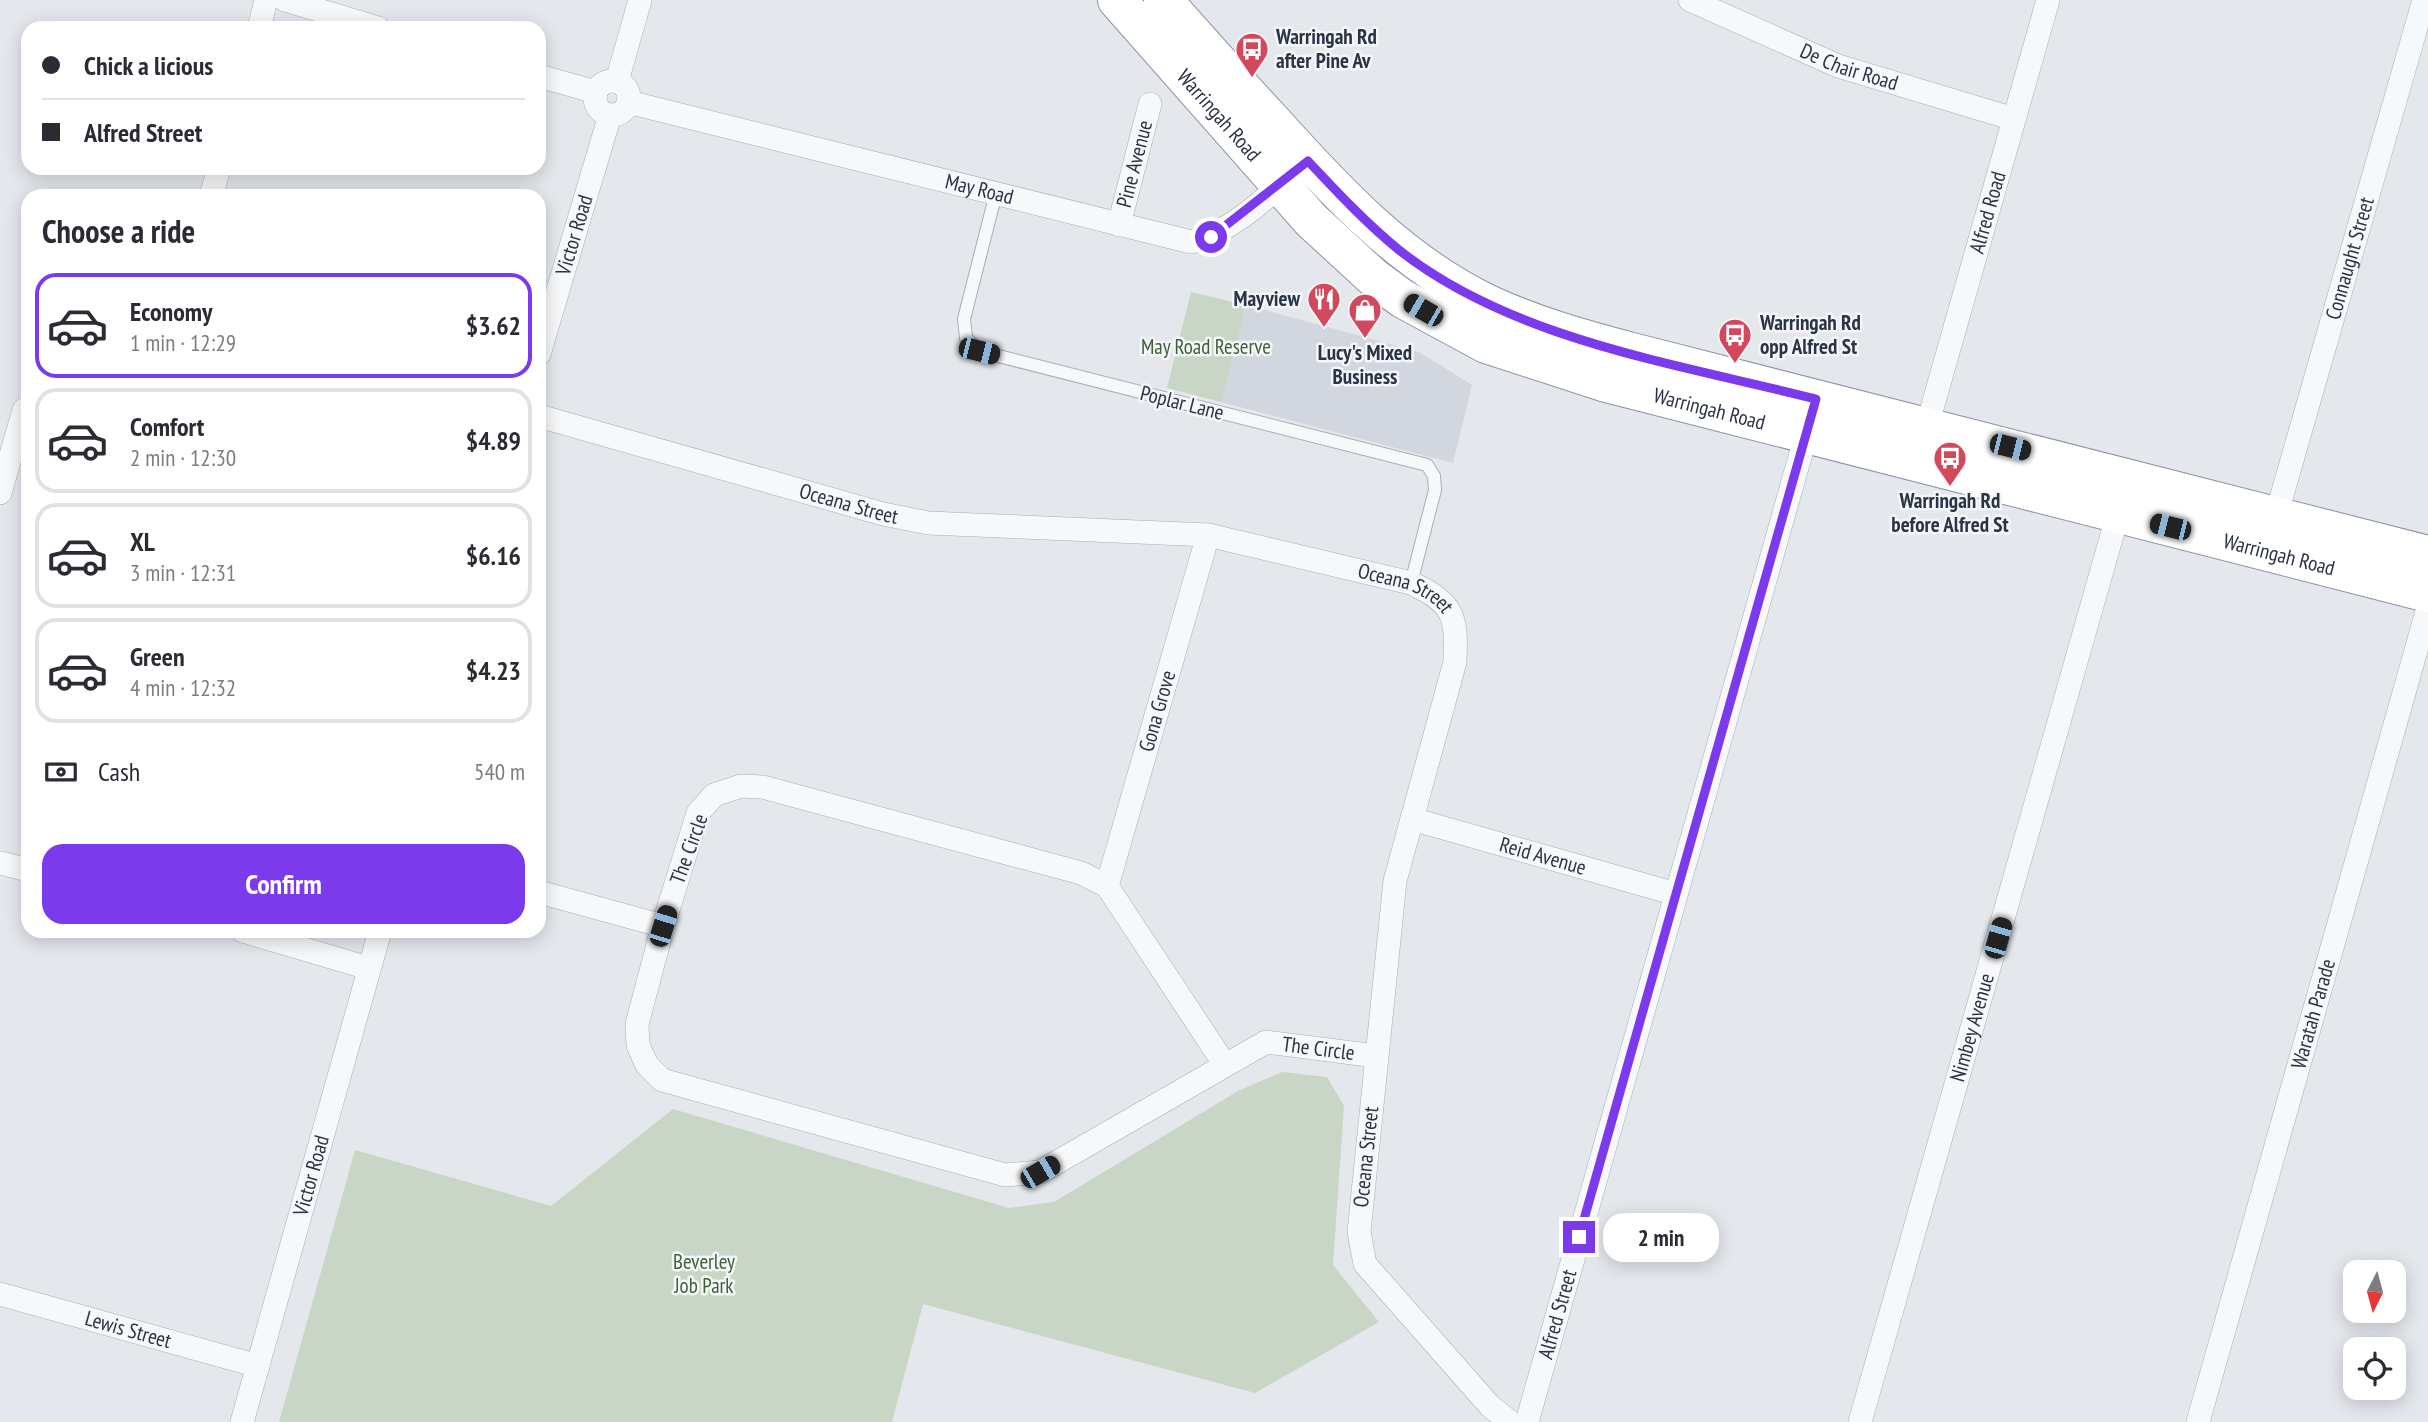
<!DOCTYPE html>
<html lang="en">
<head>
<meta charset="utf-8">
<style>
  body { margin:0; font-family:"PT Sans Narrow",sans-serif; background:#f7f7f7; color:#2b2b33; height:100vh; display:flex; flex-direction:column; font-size:26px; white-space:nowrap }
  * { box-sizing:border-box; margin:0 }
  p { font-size:23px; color:#7c7c81 }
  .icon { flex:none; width:38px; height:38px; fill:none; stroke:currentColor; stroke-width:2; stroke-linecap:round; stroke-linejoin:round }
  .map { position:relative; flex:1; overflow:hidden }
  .sheet { position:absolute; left:21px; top:189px; width:525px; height:749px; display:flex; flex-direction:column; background:#fff; border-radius:21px; box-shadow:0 4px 18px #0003 }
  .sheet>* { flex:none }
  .top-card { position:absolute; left:21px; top:21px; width:525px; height:154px; border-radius:21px; box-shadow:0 4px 18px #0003; display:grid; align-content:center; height:154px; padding:0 21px; background:#fff }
  .needle { width:46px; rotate:186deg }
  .fabs { position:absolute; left:2343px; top:1260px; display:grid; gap:14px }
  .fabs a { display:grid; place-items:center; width:63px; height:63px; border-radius:14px; background:#fff; box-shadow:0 4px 18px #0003; font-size:35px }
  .end { position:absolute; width:32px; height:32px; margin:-16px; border:9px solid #7c3aed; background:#fff; box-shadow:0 0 0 4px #fff }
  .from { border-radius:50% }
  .bubble { position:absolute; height:49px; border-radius:21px; background:#fff; box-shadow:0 4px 18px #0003; font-size:23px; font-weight:700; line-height:49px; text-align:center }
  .car { position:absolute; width:21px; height:42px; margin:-21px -10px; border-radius:9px; box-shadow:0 0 5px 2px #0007; background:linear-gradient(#222 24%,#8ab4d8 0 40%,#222 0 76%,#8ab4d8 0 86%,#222 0) }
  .top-card b { display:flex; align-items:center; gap:24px; height:66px; font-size:26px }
  .top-card b+b { border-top:2px solid #e1e1e2 }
  .top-card i { width:18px; height:18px; background:#2b2b33 }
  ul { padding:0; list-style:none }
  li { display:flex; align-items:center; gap:21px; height:105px; margin:0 14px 10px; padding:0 7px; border:4px solid #e1e1e2; border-radius:21px }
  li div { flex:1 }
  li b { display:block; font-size:26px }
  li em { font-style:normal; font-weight:700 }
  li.active { border-color:#7c3aed }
  li>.icon { width:63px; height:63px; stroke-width:1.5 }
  h2 { padding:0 21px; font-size:32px; line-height:84px }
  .pay { display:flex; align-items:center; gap:18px; height:77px; padding:0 21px; font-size:26px }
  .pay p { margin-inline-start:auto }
  .button { display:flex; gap:14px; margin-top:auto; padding:14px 21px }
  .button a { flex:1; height:80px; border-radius:21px; background:#7c3aed; color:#fff; font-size:28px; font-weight:700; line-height:80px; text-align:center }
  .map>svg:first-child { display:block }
  .built { fill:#d2d6de }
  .green { fill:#c9d6c5 }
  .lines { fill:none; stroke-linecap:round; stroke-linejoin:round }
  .service-casing { stroke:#a9aeb7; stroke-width:14 }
  .minor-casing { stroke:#a9aeb7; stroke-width:24 }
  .trunk-casing { stroke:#8b94a3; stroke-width:40 }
  .service { stroke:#f7f8fa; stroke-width:12 }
  .minor { stroke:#f7f8fa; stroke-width:23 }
  .trunk { stroke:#fff; stroke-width:38 }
  .route { stroke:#7c3aed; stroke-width:9 }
  .labels { text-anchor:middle; stroke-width:5; stroke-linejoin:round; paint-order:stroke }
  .poi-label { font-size:21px; font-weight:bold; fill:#2b3445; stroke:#f4f6f9; text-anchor:start }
  .street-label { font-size:21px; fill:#2b3445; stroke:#f4f6f9 }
  .park-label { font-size:21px; fill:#3f6138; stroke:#f4f6f9 }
</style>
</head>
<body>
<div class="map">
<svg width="2428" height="1422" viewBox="0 0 2428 1422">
  <rect width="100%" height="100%" fill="#e4e7ec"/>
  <path class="built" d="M 1246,305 L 1419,352 L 1472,385 L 1453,463 L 1221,402 L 1220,396 Z"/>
  <path class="green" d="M 1191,292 L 1246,305 L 1221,402 L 1167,388 Z
    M 1282,1072 L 1327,1077 L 1344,1106 L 1333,1265 L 1379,1322 L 1255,1393 L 923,1304 L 892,1422 L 279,1422 L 355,1150 L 551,1206 L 673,1109 L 1009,1208 L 1054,1202 L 1238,1091 Z"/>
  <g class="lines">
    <defs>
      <path id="service" d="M 996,193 L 964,319 L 966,338 L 979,351 L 1427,465 L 1434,476 L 1435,490 L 1411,583"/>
      <g id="minor">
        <path d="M 285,0 L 378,28"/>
        <path id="s1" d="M 1690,0 L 1838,66 L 2014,119"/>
        <path d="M 259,28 L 266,0"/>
        <path d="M 539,76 L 596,92"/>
        <circle cx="612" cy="98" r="17"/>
        <path d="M 617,81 L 640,0"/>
        <path id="s2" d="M 628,102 L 1191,242 C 1227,233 1260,204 1287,179"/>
        <path d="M 211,196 L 219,168"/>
        <path id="s3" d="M 1119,225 L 1150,104"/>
        <path id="s4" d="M 539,354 L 610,115"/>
        <path id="s5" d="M 539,416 L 883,514 L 928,523 L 1208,535 L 1411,583 C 1454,603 1457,616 1455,662 L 1395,881 L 1359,1232 L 1365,1264 L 1490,1406 L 1510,1422"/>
        <path id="s6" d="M 1927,426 L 2048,0"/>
        <path d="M 0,493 L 24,410 L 28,407"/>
        <path id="s7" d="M 2276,516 L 2424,0"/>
        <path id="s8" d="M 1412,819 L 1676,894"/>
        <path d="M 0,863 L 28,870"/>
        <path id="s9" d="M 1107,886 L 1208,535"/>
        <path d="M 539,892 L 663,926"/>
        <path d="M 243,931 L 368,968"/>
        <path id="s10" d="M 1225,1065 L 1107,886 L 1081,873 L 763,787 L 741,786 L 714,795 L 698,813 L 663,926 L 637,1024 L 638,1045 L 647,1065 L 662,1080 L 1005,1175 L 1040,1172 L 1266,1042 L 1376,1056"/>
        <path id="s11" d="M 0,1294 L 258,1366"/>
        <path id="s12" d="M 242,1422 L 380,931"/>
        <path id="s13" d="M 1527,1422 L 1809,425"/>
        <path id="s14" d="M 1860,1422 L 2118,514"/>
        <path id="s15" d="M 2198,1422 L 2428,608"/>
      </g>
      <g id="trunk">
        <path id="s16" d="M 1117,0 L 1311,220 L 1373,277 L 1403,299 L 1486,344 L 1603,382 L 2428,593"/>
        <path d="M 1163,0 C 1199,41 1236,82 1273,122 C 1336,192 1400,261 1486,303 C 1533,325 1582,339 1632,352 L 2428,555"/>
      </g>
    </defs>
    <use href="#service" class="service-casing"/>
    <use href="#minor" class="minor-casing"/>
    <use href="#trunk" class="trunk-casing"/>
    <use href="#service" class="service"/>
    <use href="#minor" class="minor"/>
    <use href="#trunk" class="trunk"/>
  </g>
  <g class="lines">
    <path class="route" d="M 1211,237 L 1308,161 C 1337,192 1366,223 1399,250 C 1513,340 1678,364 1816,399 L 1579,1237"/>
  </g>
  <defs>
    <symbol id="bus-pin" viewBox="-11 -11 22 30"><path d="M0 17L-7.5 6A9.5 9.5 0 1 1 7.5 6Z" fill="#d1495b" stroke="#f4f6f9"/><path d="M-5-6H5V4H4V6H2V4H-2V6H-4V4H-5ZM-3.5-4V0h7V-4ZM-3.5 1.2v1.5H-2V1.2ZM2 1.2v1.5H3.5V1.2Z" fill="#fff"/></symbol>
    <symbol id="restaurant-pin" viewBox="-11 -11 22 30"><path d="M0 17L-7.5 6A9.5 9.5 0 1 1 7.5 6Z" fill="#d1495b" stroke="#f4f6f9"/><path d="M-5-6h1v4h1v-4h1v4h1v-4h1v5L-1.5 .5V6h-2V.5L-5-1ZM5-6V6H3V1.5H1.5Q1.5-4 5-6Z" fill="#fff"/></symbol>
    <symbol id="shop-pin" viewBox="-11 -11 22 30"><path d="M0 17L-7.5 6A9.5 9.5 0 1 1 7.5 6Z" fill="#d1495b" stroke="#f4f6f9"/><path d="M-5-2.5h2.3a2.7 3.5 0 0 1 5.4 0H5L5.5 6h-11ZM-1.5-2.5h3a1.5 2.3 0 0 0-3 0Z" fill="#fff"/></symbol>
  </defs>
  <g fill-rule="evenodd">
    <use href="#bus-pin" x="1233" y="30" width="38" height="52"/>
    <use href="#restaurant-pin" x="1305" y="280" width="38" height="52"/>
    <use href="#shop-pin" x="1346" y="291" width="38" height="52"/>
    <use href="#bus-pin" x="1716" y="316" width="38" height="52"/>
    <use href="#bus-pin" x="1931" y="439" width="38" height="52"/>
  </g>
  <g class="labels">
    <g class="poi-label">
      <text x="1276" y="44">Warringah Rd<tspan x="1276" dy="24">after Pine Av</tspan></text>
      <text x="1300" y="306" text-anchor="end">Mayview</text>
      <text x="1760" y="330">Warringah Rd<tspan x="1760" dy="24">opp Alfred St</tspan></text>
      <text x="1365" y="360" text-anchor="middle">Lucy's Mixed<tspan x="1365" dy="24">Business</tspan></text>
      <text x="1950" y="508" text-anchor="middle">Warringah Rd<tspan x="1950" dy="24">before Alfred St</tspan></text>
    </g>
    <g class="street-label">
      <text dy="7" stroke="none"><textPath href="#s1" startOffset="173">De Chair Road</textPath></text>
      <text dy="7" stroke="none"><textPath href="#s16" startOffset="154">Warringah Road</textPath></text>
      <text dy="7" stroke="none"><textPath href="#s3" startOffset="63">Pine Avenue</textPath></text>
      <text dy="7" stroke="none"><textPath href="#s2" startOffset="362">May Road</textPath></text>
      <text dy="7" stroke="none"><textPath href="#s6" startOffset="222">Alfred Road</textPath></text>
      <text dy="7" stroke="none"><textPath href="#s4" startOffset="124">Victor Road</textPath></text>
      <text dy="7" stroke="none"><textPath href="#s7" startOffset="268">Connaught Street</textPath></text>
      <text transform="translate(1182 403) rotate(14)" y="7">Poplar Lane</text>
      <text dy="7" stroke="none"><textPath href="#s16" startOffset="742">Warringah Road</textPath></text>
      <text dy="7" stroke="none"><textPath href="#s5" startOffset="322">Oceana Street</textPath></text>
      <text dy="7" stroke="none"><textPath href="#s16" startOffset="1330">Warringah Road</textPath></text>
      <text dy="7" stroke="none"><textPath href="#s5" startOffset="889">Oceana Street</textPath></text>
      <text dy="7" stroke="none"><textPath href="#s9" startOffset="182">Gona Grove</textPath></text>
      <text transform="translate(689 849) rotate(-70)" y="7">The Circle</text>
      <text dy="7" stroke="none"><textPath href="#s8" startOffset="136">Reid Avenue</textPath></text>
      <text dy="7" stroke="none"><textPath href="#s15" startOffset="424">Waratah Parade</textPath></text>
      <text dy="7" stroke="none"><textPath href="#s14" startOffset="410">Nimbey Avenue</textPath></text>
      <text dy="7" stroke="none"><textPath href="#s10" startOffset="1636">The Circle</textPath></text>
      <text transform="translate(1366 1157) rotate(-84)" y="7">Oceana Street</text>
      <text dy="7" stroke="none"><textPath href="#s12" startOffset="256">Victor Road</textPath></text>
      <text dy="7" stroke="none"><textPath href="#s13" startOffset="112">Alfred Street</textPath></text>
      <text dy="7" stroke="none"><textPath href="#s11" startOffset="133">Lewis Street</textPath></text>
    </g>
    <g class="park-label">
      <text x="1206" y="354">May Road Reserve</text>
      <text x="704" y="1269">Beverley<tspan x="704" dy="24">Job Park</tspan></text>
    </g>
  </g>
</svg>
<div class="fabs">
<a><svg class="needle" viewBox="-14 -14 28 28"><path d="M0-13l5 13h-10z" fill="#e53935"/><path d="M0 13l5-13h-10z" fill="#7c7c81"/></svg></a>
<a><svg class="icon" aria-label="locate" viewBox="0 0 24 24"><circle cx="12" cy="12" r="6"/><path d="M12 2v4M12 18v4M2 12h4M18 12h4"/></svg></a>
</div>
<i class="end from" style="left:1211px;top:237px"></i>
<i class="end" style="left:1579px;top:1237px"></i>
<div class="bubble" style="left:1603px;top:1213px;width:116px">2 min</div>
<i class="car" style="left:1423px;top:310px;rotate:300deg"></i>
<i class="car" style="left:979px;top:351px;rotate:104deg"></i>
<i class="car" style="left:2010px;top:447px;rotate:104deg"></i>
<i class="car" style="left:2170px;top:527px;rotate:284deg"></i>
<i class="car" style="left:663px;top:926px;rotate:17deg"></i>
<i class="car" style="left:1998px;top:938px;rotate:16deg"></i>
<i class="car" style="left:1040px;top:1172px;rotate:60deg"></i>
<div class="top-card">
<b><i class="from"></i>Chick a licious</b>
<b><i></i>Alfred Street</b>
</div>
<section class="sheet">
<h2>Choose a ride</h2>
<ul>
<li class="active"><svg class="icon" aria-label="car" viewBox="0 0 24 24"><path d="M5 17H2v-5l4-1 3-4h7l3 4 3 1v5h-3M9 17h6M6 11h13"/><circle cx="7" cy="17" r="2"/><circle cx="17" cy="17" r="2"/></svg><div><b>Economy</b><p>1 min · 12:29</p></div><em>$3.62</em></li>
<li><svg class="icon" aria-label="car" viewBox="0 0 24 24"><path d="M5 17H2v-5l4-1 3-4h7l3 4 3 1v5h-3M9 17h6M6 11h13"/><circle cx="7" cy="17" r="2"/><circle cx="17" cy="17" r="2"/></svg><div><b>Comfort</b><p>2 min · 12:30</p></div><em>$4.89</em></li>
<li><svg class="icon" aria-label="car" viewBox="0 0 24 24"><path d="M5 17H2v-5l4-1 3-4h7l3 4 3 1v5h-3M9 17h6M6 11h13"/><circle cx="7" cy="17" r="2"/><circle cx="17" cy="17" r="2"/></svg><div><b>XL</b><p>3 min · 12:31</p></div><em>$6.16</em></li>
<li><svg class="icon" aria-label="car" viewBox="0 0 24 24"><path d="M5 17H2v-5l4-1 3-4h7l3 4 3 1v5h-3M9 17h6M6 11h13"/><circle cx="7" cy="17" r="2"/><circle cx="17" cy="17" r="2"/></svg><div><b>Green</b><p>4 min · 12:32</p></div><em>$4.23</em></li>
</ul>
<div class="pay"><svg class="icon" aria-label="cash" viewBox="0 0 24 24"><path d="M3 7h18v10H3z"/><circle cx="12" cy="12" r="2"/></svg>Cash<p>540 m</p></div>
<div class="button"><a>Confirm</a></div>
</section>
</div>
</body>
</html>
